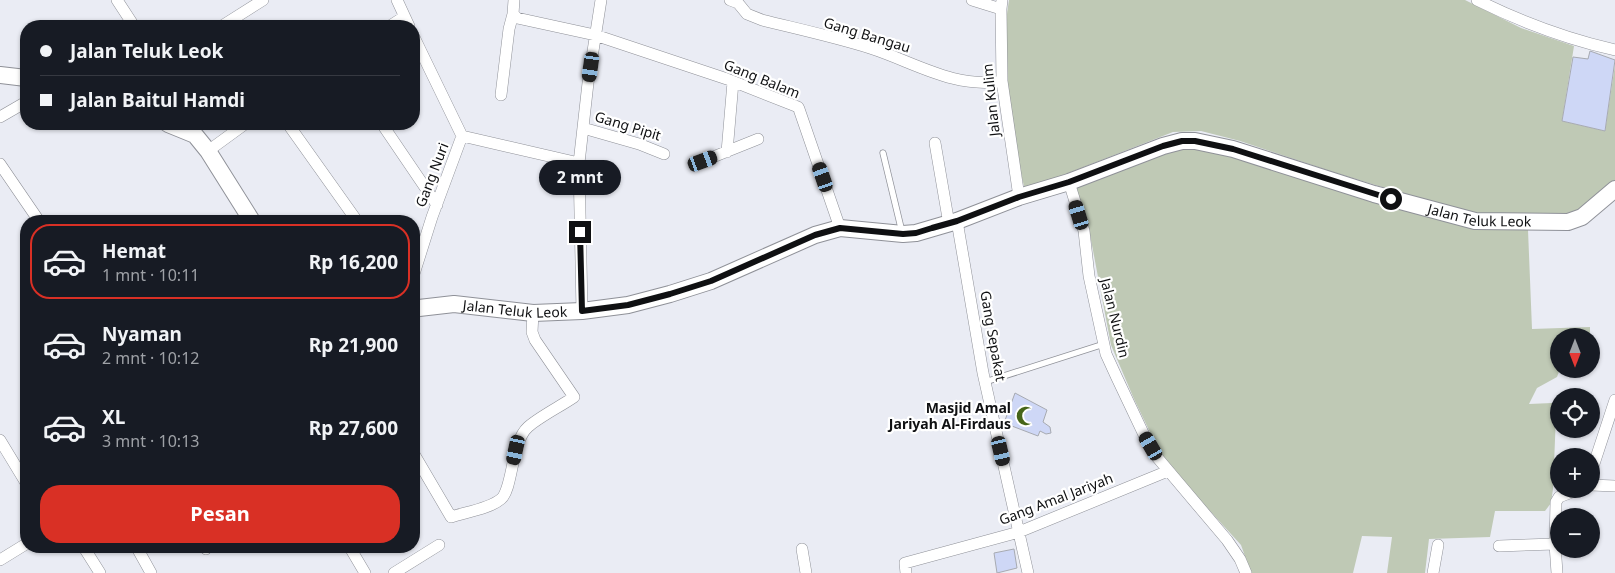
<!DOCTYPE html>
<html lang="id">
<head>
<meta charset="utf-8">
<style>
  body { margin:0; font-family:"Noto Sans",sans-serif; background:#20242c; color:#f1f3f6; height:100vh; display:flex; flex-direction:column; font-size:19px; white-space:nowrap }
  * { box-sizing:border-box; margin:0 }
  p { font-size:16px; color:#9ea1a6 }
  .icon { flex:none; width:28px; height:28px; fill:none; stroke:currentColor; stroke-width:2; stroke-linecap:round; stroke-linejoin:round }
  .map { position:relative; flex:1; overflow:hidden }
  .panel { position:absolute; left:20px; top:215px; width:400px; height:338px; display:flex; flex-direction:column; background:#171b24; border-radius:20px; box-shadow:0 1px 4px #0004 }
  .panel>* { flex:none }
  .hud { position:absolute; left:20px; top:20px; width:400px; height:110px; border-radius:20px; box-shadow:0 1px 4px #0004; display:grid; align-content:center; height:110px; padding:0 20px; background:#171b24 }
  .needle { width:32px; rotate:180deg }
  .fabs { position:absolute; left:1550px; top:328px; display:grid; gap:10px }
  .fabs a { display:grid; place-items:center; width:50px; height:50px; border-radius:50%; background:#171b24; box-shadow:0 1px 4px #0004; font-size:25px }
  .end { position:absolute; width:22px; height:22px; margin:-11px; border:6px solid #0f1012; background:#fff; box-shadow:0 0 0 2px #fff }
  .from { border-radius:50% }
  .bubble { position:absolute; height:35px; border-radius:18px; background:#171b24; box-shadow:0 1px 4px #0004; font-size:16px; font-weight:700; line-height:35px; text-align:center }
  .car { position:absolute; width:15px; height:30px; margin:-15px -8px; border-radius:6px; box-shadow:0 0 4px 1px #0007; background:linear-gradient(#222 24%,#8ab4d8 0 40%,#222 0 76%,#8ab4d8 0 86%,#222 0) }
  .hud b { display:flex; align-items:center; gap:18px; height:48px; font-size:19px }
  .hud b+b { border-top:1px solid #363941 }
  .hud i { width:12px; height:12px; background:#f1f3f6 }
  ul { padding:9px 0 0; list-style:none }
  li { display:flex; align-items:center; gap:15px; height:75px; margin:0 10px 8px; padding:0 10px; border:2px solid transparent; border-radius:20px }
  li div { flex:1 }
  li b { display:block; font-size:19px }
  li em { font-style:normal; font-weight:700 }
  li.on { border-color:#d93025 }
  li>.icon { width:45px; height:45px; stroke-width:1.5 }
  .primary-button { display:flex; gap:10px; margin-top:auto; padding:10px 20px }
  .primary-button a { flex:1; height:58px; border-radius:20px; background:#d93025; color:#fff; font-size:20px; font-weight:700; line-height:58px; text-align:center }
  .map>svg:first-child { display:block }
  .green { fill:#bfc9b5 }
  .building { fill:#ced7f6; stroke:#a7aab1 }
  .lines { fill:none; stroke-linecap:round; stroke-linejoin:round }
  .lane-casing { stroke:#8f9198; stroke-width:7 }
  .street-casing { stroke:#8f9198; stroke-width:12 }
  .secondary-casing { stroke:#8f9198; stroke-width:18 }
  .lane { stroke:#fff; stroke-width:5.5 }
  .street { stroke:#fff; stroke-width:11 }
  .secondary { stroke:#fff; stroke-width:16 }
  .route { stroke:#0f1012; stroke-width:6 }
  .labels { text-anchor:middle; stroke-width:4.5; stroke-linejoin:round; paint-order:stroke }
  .street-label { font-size:14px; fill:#0f1012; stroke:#fff }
  .poi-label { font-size:14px; font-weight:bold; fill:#0f1012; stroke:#fff; text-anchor:end }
</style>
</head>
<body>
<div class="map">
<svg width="1615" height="573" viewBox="0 0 1615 573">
  <rect width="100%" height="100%" fill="#eaecf4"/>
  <path class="green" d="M 1009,0 L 1465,0 L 1521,28 L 1574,46 L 1562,121 L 1605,131 L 1615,65 L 1615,181 L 1579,211 L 1558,217 L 1464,212 L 1336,173 L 1240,141 L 1201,131 L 1173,132 L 1025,190 C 1011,135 999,55 1009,0 Z
    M 1195,147 L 1528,230 L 1532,329 L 1590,327 L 1590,336 L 1559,336 L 1560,369 L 1557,377 L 1537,388 L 1529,404 L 1552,403 L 1556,415 L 1553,489 L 1551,503 L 1545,511 L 1495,511 L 1490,537 L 1429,539 L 1425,573 L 1387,573 L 1392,537 L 1362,536 L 1353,573 L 1251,573 L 1241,545 L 1180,478 L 1158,449 L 1134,399 L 1111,345 L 1087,219 L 1076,188 L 1173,150 Z"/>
  <path class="building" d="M 1590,51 L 1615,60 L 1605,131 L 1562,121 L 1573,57 L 1588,59 Z
    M 1015,393 L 1047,410 L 1043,422 L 1050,427 L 1051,433 L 1046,434 L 1040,431 L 1038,436 L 1004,423 Z
    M 1014,549 L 1017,568 L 997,573 L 994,553 Z"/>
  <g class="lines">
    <defs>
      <path id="lane" d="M 883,153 L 902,232
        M 985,382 L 1104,344"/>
      <path id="street" d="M 117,0 L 134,26
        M 397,0 L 409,26
        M 514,0 L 513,14 L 517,18 L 595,35 L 727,79 L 798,107 L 799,109 L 840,228
        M 730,0 L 738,3 L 747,14 L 762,20 C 798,29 835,37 870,48 C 914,62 954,89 1002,81
        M 972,0 L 1001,9
        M 1002,0 L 1001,9 L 1002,81 L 1019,197
        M 1477,0 C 1521,22 1567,39 1615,50
        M 222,26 L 263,0
        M 390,26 L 404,17
        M 414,37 L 462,136 L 432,217 L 414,274
        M 501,95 L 509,29 L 513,14
        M 0,117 L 26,102
        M 288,124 L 357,221
        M 382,124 L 437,205
        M 583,128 L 639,144 L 664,154
        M 462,136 L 579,163
        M 935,143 L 949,224
        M 208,151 L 245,124
        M 727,152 L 733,82
        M 703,161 L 758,139
        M 0,164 L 39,221
        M 1069,182 L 1084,231 L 1089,276 L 1106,354 L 1117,378 L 1145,437 L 1156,456 L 1227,540 L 1240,559 L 1246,573
        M 957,221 L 983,373 L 1028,573
        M 582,311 L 579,163 L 588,83 L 601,0
        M 0,440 L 26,483
        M 414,454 L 451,517 C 466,512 489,509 501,499 C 513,489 511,442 528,427 C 539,417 561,406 574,397 L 535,340 L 532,332 L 533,313
        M 1591,473 L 1615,400
        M 1591,485 L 1615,486
        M 83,546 L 100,573
        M 136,546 L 151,573
        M 204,546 L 206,549
        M 349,546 L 365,573
        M 1499,546 L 1555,544
        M 802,549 L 806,573
        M 0,560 L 26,544
        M 394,573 L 439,545
        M 906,573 L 905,563 L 1019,532 L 1168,471
        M 1433,573 L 1438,545
        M 1557,573 L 1555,544 L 1556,502 L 1559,497 L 1580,489"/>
      <g id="secondary">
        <path d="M 0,75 L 26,78"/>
        <path d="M 168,124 L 195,135 L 208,151 L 252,221"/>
        <path id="s1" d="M 414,310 L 419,308 L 454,304 L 533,313 L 582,311 L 628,305 L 670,294 L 711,281 L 815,235 L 840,228 L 903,234 L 916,233 L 957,221 L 1019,197 L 1069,182 L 1163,146 L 1182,141 L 1195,141 L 1233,149 L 1374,194 L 1475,221 L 1568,222 L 1582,217 L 1615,189"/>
      </g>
    </defs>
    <use href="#lane" class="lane-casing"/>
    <use href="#street" class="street-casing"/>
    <use href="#secondary" class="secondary-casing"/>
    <use href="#lane" class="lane"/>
    <use href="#street" class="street"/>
    <use href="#secondary" class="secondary"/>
  </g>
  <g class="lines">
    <path class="route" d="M 580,232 L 582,311 L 628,305 L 670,294 L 711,281 L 815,235 L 840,228 L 903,234 L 916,233 L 932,228 L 957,221 L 1019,197 L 1069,182 L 1163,146 L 1182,141 L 1195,141 L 1233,149 L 1391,199"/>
  </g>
  <defs>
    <symbol id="mosque-bare" viewBox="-9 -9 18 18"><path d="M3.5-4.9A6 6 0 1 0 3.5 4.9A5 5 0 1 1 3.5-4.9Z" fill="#46651a" stroke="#fff" stroke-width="2.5" paint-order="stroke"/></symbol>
  </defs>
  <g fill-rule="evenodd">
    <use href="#mosque-bare" x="1012" y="402" width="28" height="28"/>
  </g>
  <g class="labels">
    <g class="street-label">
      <text transform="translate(867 35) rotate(17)" y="5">Gang Bangau</text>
      <text transform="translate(762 79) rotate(22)" y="5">Gang Balam</text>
      <text transform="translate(991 100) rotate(-96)" y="5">Jalan Kulim</text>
      <text transform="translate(628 126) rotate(17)" y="5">Gang Pipit</text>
      <text transform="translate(432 175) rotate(-69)" y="5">Gang Nuri</text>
      <text dy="5" stroke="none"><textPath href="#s1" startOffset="1108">Jalan Teluk Leok</textPath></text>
      <text dy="5" stroke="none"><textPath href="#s1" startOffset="102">Jalan Teluk Leok</textPath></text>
      <text transform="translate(1115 318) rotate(76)" y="5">Jalan Nurdin</text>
      <text transform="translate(993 336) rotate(80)" y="5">Gang Sepakat</text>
      <text transform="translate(1056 499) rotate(-21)" y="5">Gang Amal Jariyah</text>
    </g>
    <g class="poi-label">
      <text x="1011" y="413">Masjid Amal<tspan x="1011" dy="16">Jariyah Al-Firdaus</tspan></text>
    </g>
  </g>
</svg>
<div class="fabs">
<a><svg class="needle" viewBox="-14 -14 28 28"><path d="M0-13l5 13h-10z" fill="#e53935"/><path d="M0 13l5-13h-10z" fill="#9ea1a6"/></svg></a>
<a><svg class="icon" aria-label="locate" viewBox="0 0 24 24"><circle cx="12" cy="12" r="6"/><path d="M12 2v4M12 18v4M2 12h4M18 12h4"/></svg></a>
<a>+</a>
<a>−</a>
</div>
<i class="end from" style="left:1391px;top:199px"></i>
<i class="end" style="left:580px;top:232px"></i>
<div class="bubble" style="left:539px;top:160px;width:82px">2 mnt</div>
<i class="car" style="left:591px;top:67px;rotate:188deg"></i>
<i class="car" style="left:703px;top:161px;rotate:70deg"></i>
<i class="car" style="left:823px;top:177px;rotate:341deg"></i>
<i class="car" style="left:1079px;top:215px;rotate:343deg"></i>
<i class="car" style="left:1151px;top:446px;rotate:330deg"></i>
<i class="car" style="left:516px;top:450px;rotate:192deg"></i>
<i class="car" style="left:1001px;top:451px;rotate:167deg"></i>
<div class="hud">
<b><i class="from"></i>Jalan Teluk Leok</b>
<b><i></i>Jalan Baitul Hamdi</b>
</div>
<section class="panel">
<ul>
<li class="on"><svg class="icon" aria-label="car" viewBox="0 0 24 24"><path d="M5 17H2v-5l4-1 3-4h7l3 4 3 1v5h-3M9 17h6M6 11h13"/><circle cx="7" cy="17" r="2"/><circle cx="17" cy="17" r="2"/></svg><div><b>Hemat</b><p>1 mnt · 10:11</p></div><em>Rp 16,200</em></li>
<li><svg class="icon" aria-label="car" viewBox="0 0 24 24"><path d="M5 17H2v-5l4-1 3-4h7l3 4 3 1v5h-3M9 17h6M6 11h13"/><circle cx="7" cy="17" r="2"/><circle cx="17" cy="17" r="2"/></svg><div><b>Nyaman</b><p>2 mnt · 10:12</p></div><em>Rp 21,900</em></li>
<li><svg class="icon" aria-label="car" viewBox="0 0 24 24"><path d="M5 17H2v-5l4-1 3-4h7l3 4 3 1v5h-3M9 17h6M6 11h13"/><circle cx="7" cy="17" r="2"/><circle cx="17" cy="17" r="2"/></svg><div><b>XL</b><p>3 mnt · 10:13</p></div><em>Rp 27,600</em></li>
</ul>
<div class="primary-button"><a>Pesan</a></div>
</section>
</div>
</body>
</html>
